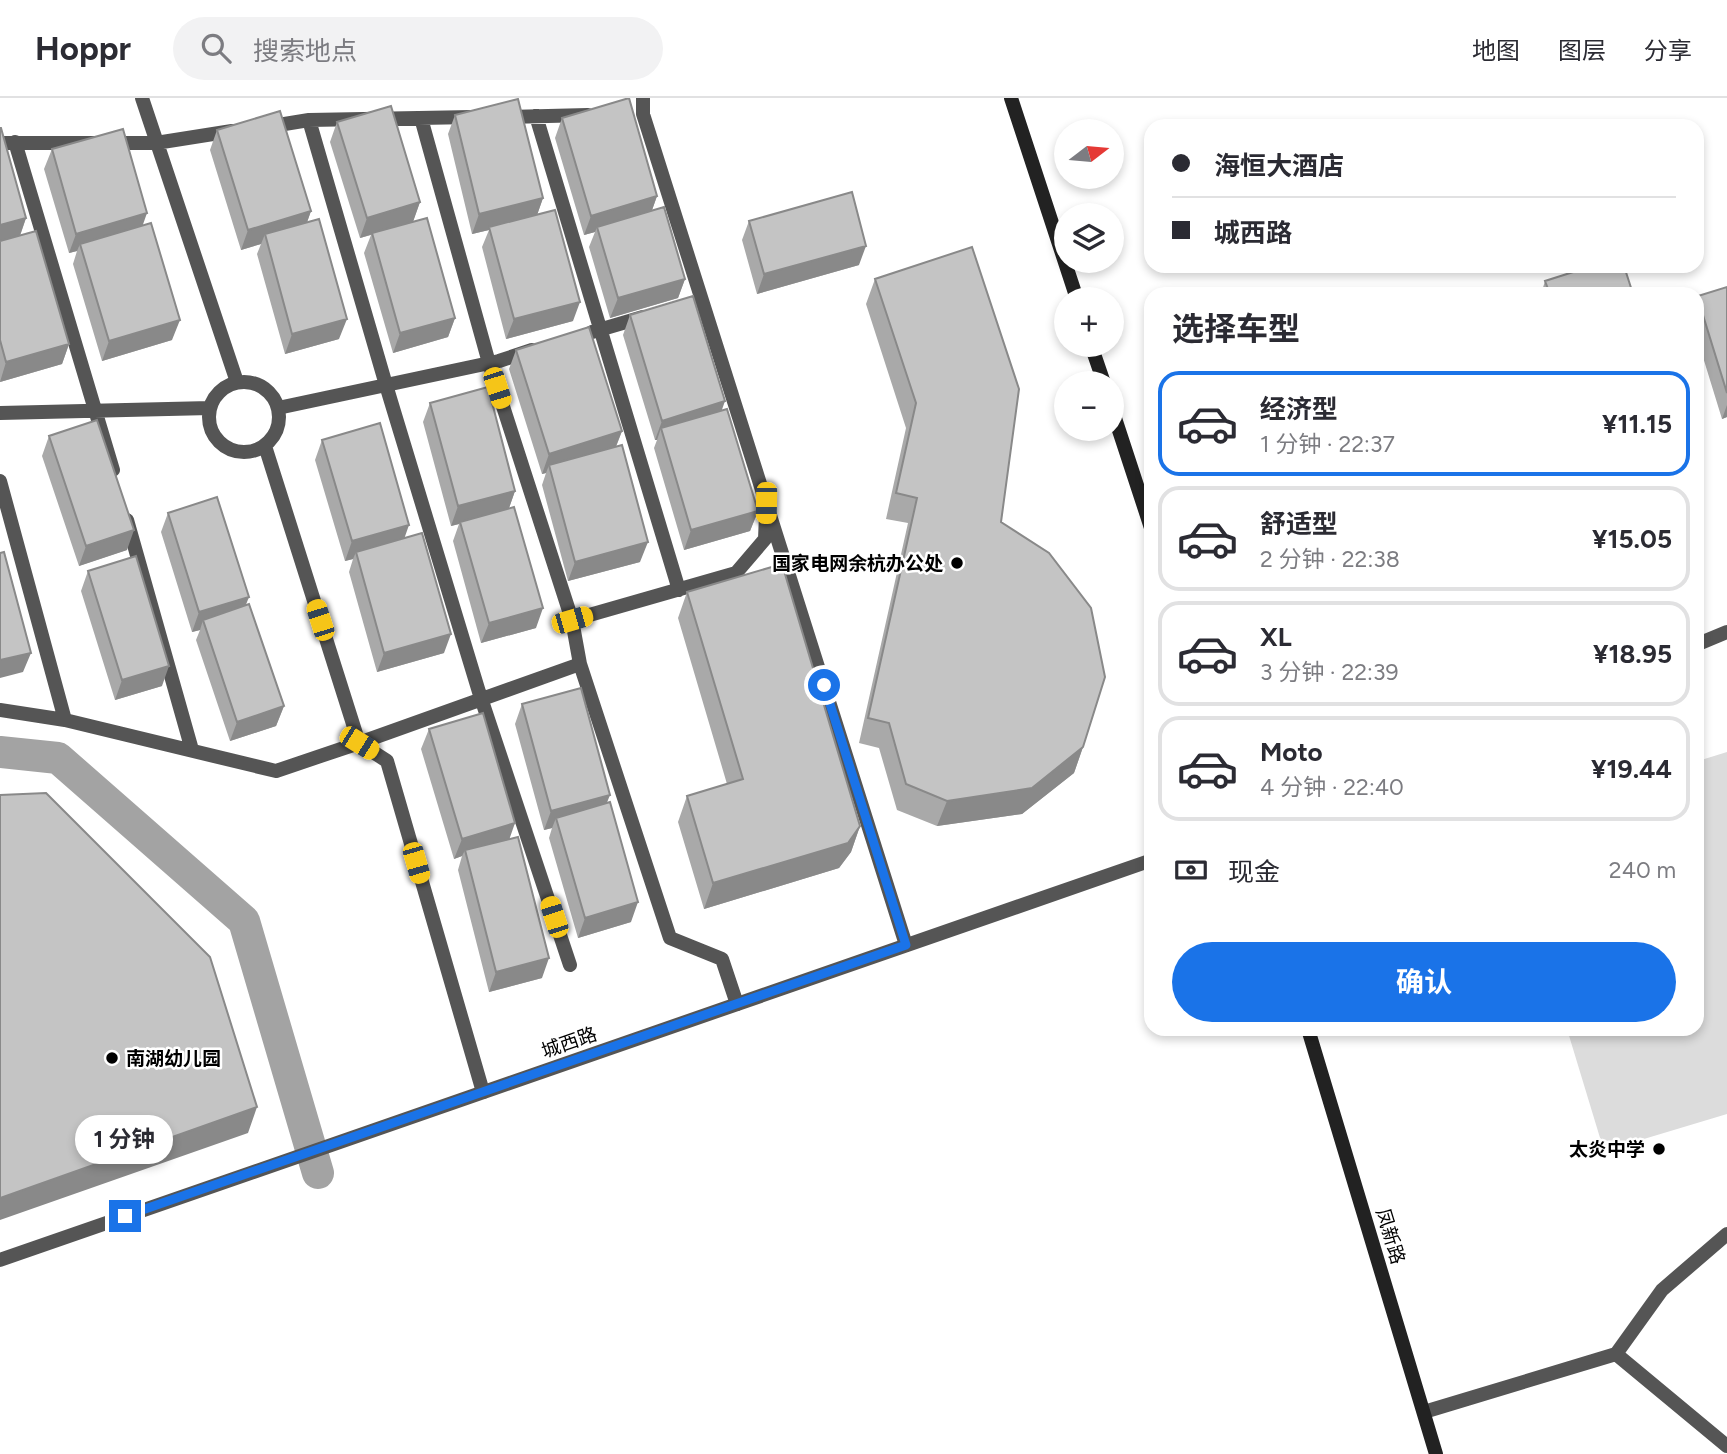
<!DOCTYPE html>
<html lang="zh">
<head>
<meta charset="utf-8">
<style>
  body { margin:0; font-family:Figtree,"Noto Sans SC",sans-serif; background:#f2f2f3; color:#2b2b33; height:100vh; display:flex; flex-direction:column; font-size:26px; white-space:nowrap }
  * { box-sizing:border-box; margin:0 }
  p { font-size:23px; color:#7c7c81 }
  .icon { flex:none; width:38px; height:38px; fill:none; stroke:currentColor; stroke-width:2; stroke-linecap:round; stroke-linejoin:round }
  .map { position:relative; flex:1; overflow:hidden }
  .side { position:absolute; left:1144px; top:189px; width:560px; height:749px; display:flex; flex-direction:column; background:#fff; border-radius:21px; box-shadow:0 4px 10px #0003 }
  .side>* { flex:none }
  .top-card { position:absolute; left:1144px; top:21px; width:560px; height:154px; border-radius:21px; box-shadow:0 4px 10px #0003; display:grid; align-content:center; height:154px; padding:0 28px; background:#fff }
  .needle { width:46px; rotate:74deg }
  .buttons { position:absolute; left:1054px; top:21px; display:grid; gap:14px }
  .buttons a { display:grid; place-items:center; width:70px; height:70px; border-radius:50%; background:#fff; box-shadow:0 4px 10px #0003; font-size:35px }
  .end { position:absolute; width:32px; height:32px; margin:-16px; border:9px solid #1a73e8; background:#fff; box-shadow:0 0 0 4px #fff }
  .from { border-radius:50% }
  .bubble { position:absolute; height:49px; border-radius:24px; background:#fff; box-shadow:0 4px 10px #0003; font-size:23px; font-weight:700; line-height:49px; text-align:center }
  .car { position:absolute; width:21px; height:42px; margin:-21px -10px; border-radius:9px; box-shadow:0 0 5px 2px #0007; background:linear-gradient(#f5c518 24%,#345 0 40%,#f5c518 0 76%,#345 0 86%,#f5c518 0) }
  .top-card b { display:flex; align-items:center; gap:24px; height:66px; font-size:26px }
  .top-card b+b { border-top:2px solid #e1e1e2 }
  .top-card i { width:18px; height:18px; background:#2b2b33 }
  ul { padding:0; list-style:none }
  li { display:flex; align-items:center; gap:21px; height:105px; margin:0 14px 10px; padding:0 14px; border:4px solid #e1e1e2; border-radius:21px }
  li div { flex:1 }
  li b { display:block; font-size:26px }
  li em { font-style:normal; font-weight:700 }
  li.current { border-color:#1a73e8 }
  li>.icon { width:63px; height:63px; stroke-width:1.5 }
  h2 { padding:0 28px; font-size:32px; line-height:84px }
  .pay { display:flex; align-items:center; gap:18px; height:77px; padding:0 28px; font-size:26px }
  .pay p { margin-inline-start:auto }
  .primary-button { display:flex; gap:14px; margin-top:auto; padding:14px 28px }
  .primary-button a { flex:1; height:80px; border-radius:42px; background:#1a73e8; color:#fff; font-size:28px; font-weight:700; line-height:80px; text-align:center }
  header { display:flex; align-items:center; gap:42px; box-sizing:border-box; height:98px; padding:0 35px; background:#fff; border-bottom:2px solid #e1e1e2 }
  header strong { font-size:33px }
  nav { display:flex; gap:38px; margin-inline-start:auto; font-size:24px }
  .search { width:490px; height:63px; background:#f2f2f3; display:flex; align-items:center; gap:18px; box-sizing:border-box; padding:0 24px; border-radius:38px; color:#7c7c81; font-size:26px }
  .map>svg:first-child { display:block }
  .green { fill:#dcdcdc }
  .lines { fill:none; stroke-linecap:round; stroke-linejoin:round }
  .canal { stroke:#a3a3a3; stroke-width:32 }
  .service { stroke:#555; stroke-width:14 }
  .tertiary { stroke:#555; stroke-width:14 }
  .secondary { stroke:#222; stroke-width:14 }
  .wall { fill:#a9a9a9 }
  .shaded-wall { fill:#898989 }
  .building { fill:#c4c4c4; stroke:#898989; stroke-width:2 }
  .route { stroke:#1a73e8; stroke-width:9 }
  .poi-dot { fill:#000; stroke:#fff; stroke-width:2.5 }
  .labels { text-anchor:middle; stroke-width:5; stroke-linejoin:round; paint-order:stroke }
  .poi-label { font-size:19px; font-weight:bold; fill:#000; stroke:#fff; text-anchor:end }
  .street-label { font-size:19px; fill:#000; stroke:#fff }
</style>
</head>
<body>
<header>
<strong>Hoppr</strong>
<div class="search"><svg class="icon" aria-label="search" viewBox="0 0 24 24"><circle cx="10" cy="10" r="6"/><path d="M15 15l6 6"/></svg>搜索地点</div>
<nav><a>地图</a><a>图层</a><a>分享</a></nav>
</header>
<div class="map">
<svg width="1727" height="1356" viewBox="0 0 1727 1356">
  <rect width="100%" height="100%" fill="#fff"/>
  <path class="green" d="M 1727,654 L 1727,1016 L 1604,1053 L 1567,931 L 1698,931 L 1698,663 Z"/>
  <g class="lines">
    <path class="canal" d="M 0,654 L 58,660 L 244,823 L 318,1075"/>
    <path class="service" d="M 142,0 L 237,284
      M 643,0 L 643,16 L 906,847
      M 536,18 L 679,492
      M 504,19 L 588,17
      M 421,20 L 489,265 L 572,522 L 580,566 L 670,840 L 722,861 L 737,906
      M 309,22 L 386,287 L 479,594 L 570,867
      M 266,29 L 309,22 L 473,19
      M 15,44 L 113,372
      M 0,45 L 156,45 L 232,33
      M 592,234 L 643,219
      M209 319a35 35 0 1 1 70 0a35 35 0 1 1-70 0Z
      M 278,310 L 499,263 L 532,252
      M 0,315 L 210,310
      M 265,348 L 359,645 L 387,663 L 483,994
      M 0,383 L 65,622
      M 127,422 L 192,652
      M 572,522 L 736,475 L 765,441 L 766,417
      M 0,612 L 65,622 L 276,673 L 359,645 L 580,566
      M 1616,1256 L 1662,1192 L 1727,1136
      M 1424,1314 L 1616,1256 L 1727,1348"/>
    <path class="tertiary" d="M 1698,546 L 1727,534
      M 0,1162 L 1152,762"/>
    <path class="secondary" d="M 1011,0 L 1077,201
      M 1091,247 L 1104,285
      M 1111,308 L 1152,433
      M 1308,931 L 1436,1356"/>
  </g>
  <path class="wall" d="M 455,17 L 543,100 L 537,117 L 573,223 L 506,241 L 482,149 L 489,132 L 472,136 L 448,36 Z
    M 562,20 L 657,98 L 652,112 L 685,181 L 678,200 L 610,220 L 589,149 L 595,134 L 584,137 L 555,40 Z
    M 337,24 L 420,104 L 413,123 L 455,220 L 448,239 L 393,255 L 364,155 L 371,137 L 360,140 L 330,44 Z
    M 0,30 L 26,120 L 20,138 L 69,246 L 62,266 L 0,284 Z
    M 217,32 L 311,113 L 307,124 L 339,241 L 285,256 L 257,156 L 261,146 L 241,152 L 210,52 Z
    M 52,51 L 143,127 L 172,242 L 102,263 L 73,166 L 77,153 L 69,155 L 44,71 Z
    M 749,123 L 859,167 L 757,196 L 742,142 Z
    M 875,181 L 1001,424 L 1083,649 L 1074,675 L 1022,716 L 937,728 L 897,712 L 879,650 L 859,645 L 908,425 L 886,421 L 906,330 L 866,206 Z
    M 1545,183 L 1633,196 L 1541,196 Z
    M 1727,189 L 1727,319 L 1722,321 L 1698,243 L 1698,198 Z
    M 630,217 L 722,312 L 758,413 L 750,433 L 684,452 L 654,350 L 657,342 L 655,342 L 623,237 Z
    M 516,252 L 622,333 L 616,349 L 640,464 L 568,483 L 542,387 L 546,375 L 542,376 L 509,271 Z
    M 430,305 L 515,393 L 509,410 L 536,530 L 481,545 L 453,443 L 459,426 L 451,428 L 423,324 Z
    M 49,338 L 127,452 L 79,468 L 42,358 Z
    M 322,342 L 404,440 L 444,555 L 377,574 L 349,474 L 353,461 L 345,463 L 315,362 Z
    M 168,415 L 245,508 L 284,608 L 276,628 L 230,643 L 196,542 L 200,532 L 192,534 L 161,434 Z
    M 88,473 L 162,588 L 115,602 L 81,493 Z
    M 687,494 L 860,728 L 851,754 L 839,770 L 704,811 L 678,724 L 687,698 L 727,686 L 678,520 Z
    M 522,606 L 606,705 L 631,824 L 578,840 L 549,740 L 552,730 L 544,732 L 515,626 Z
    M 429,631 L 510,741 L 542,880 L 489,894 L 458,772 L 462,758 L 454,761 L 421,651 Z"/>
  <path class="shaded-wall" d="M 657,98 L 650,118 L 597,129 L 595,134 L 584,137 L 591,118 Z
    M 543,100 L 536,120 L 489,129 L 489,132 L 472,136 L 479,116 Z
    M 420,104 L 413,124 L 360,140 L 367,120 Z
    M 311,113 L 304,133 L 265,136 L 261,146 L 241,152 L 248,132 Z
    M 147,115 L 140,135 L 80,146 L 77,153 L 69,155 L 76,136 Z
    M 26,120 L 19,140 L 0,145 L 0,127 Z
    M 866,148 L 859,167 L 757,196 L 764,176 Z
    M 685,181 L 678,200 L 610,220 L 618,200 Z
    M 580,204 L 573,223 L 506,241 L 514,221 Z
    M 455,220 L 448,239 L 393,255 L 400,235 Z
    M 347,221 L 339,241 L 285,256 L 292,236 Z
    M 180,222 L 172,242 L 102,263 L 109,243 Z
    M 69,246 L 62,266 L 0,284 L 6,264 Z
    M 725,303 L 718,323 L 661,330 L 657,342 L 655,342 L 662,323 Z
    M 1727,307 L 1727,319 L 1722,321 Z
    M 622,333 L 614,353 L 549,367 L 546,375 L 542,376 L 549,356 Z
    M 515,393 L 508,413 L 460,424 L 459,426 L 451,428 L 458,408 Z
    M 758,413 L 750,433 L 684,452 L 691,432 Z
    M 409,427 L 402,447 L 356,454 L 353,461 L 345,463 L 352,443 Z
    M 134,432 L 127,452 L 79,468 L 86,448 Z
    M 648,444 L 640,464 L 568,483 L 575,464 Z
    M 249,499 L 241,519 L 203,522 L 200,532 L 192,534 L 199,514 Z
    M 543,510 L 536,530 L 481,545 L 489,525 Z
    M 451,536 L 444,555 L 377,574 L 384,555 Z
    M 31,555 L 23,574 L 0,580 L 0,562 Z
    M 169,568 L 162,588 L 115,602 L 122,582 Z
    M 284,608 L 276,628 L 230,643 L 237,624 Z
    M 1083,649 L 1074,675 L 1022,716 L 937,728 L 947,703 Z
    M 610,697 L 602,717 L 556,720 L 552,730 L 544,732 L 551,713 Z
    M 515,725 L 508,745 L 465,752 L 462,758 L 454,761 L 462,741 Z
    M 860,728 L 851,754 L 839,770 L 704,811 L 713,785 Z
    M 638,804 L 631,824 L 578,840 L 585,820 Z
    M 549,860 L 542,880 L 489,894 L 496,874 Z
    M 257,1009 L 248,1035 L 0,1122 L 0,1100 Z"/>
  <path class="building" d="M 629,0 L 657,98 L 591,118 L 562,20 Z
    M 518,1 L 543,100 L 479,116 L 455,17 Z
    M 391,8 L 420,104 L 367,120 L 337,24 Z
    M 280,13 L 311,113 L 248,132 L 217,32 Z
    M 0,30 L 1,30 L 26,120 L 0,127 Z
    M 123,31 L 147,115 L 76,136 L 52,51 Z
    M 852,94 L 866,148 L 764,176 L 749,123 Z
    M 664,109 L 685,181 L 618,200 L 597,129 Z
    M 555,112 L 580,204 L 514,221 L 489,129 Z
    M 427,120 L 455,220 L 400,235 L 372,135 Z
    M 319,121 L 347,221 L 292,236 L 265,136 Z
    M 151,125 L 180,222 L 109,243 L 80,146 Z
    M 36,133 L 69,246 L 6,264 L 0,242 L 0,143 Z
    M 972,149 L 1019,291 L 1001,424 L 1049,455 L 1091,510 L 1105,579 L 1083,649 L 1032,690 L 947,703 L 906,686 L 889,625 L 868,620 L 917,400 L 896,395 L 916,305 L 875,181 Z
    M 1592,168 L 1624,168 L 1633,196 L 1550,196 L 1545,183 Z
    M 1727,189 L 1727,295 L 1698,201 L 1698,198 Z
    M 693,198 L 725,303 L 662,323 L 630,217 Z
    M 589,229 L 622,333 L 549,356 L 516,252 Z
    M 488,289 L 515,393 L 458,408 L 430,305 Z
    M 727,311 L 758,413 L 691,432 L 661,330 Z
    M 97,322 L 134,432 L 86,448 L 49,338 Z
    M 380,325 L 409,427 L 352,443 L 322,342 Z
    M 622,347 L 648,444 L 575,464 L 549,367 Z
    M 217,399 L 249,499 L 199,514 L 168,415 Z
    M 514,409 L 543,510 L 489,525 L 460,424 Z
    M 422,435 L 451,536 L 384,555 L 356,454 Z
    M 4,454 L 31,555 L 0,562 L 0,455 Z
    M 136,458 L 169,568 L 122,582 L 88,473 Z
    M 782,466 L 860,728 L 848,745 L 713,785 L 687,698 L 743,681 L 687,494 Z
    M 249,506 L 284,608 L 237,624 L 203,522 Z
    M 581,590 L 610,697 L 551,713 L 522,606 Z
    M 483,615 L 515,725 L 462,741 L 429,631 Z
    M 46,695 L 210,859 L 257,1009 L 0,1100 L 0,697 Z
    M 610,704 L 638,804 L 585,820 L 556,720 Z
    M 518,739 L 549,860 L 496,874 L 465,752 Z"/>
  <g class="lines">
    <path class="route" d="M 125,1118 L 906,847 L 824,587"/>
  </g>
  <g class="poi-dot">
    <circle cx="957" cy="465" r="7"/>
    <circle cx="112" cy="960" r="7"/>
    <circle cx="1659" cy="1051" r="7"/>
  </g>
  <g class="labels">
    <g class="poi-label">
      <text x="943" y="472">国家电网余杭办公处</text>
      <text x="126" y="967" text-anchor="start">南湖幼儿园</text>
      <text x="1645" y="1058">太炎中学</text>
    </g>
    <g class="street-label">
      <text transform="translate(569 944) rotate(-19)" y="7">城西路</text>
      <text transform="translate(1391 1138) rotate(73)" y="7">凤新路</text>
    </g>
  </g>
</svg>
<div class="buttons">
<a><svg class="needle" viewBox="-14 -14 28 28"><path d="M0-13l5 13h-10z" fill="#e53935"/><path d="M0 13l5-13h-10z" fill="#7c7c81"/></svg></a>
<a><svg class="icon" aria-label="layers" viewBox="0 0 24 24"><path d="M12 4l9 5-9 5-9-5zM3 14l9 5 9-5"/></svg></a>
<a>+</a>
<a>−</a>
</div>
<i class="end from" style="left:824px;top:587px"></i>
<i class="end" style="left:125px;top:1118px"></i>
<div class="bubble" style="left:75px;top:1017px;width:98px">1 分钟</div>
<i class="car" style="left:497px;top:290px;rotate:162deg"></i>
<i class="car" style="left:766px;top:405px;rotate:181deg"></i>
<i class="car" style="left:320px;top:522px;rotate:342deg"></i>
<i class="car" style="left:572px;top:522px;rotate:74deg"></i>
<i class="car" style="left:359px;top:645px;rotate:122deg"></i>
<i class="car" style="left:416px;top:765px;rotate:164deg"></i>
<i class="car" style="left:554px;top:819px;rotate:342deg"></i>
<div class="top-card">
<b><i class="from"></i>海恒大酒店</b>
<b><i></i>城西路</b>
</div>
<section class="side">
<h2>选择车型</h2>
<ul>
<li class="current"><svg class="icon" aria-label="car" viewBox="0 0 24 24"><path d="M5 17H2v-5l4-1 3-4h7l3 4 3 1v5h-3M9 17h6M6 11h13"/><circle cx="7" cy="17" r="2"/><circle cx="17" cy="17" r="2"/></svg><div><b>经济型</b><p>1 分钟 · 22:37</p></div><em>¥11.15</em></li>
<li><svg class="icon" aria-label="car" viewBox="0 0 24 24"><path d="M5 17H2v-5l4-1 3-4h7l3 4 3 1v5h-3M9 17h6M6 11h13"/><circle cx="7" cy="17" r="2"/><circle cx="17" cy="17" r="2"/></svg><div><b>舒适型</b><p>2 分钟 · 22:38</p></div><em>¥15.05</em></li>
<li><svg class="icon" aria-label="car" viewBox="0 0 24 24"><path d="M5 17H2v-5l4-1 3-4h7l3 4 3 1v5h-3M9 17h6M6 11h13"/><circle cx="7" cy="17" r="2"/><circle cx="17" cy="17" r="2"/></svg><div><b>XL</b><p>3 分钟 · 22:39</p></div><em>¥18.95</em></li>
<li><svg class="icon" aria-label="car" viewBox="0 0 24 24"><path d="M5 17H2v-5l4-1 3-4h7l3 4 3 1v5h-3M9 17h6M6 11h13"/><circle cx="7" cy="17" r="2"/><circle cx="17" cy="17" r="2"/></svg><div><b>Moto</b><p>4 分钟 · 22:40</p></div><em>¥19.44</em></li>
</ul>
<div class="pay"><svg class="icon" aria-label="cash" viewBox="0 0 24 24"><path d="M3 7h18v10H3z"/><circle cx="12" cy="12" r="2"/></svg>现金<p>240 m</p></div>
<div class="primary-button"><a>确认</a></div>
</section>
</div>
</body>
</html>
